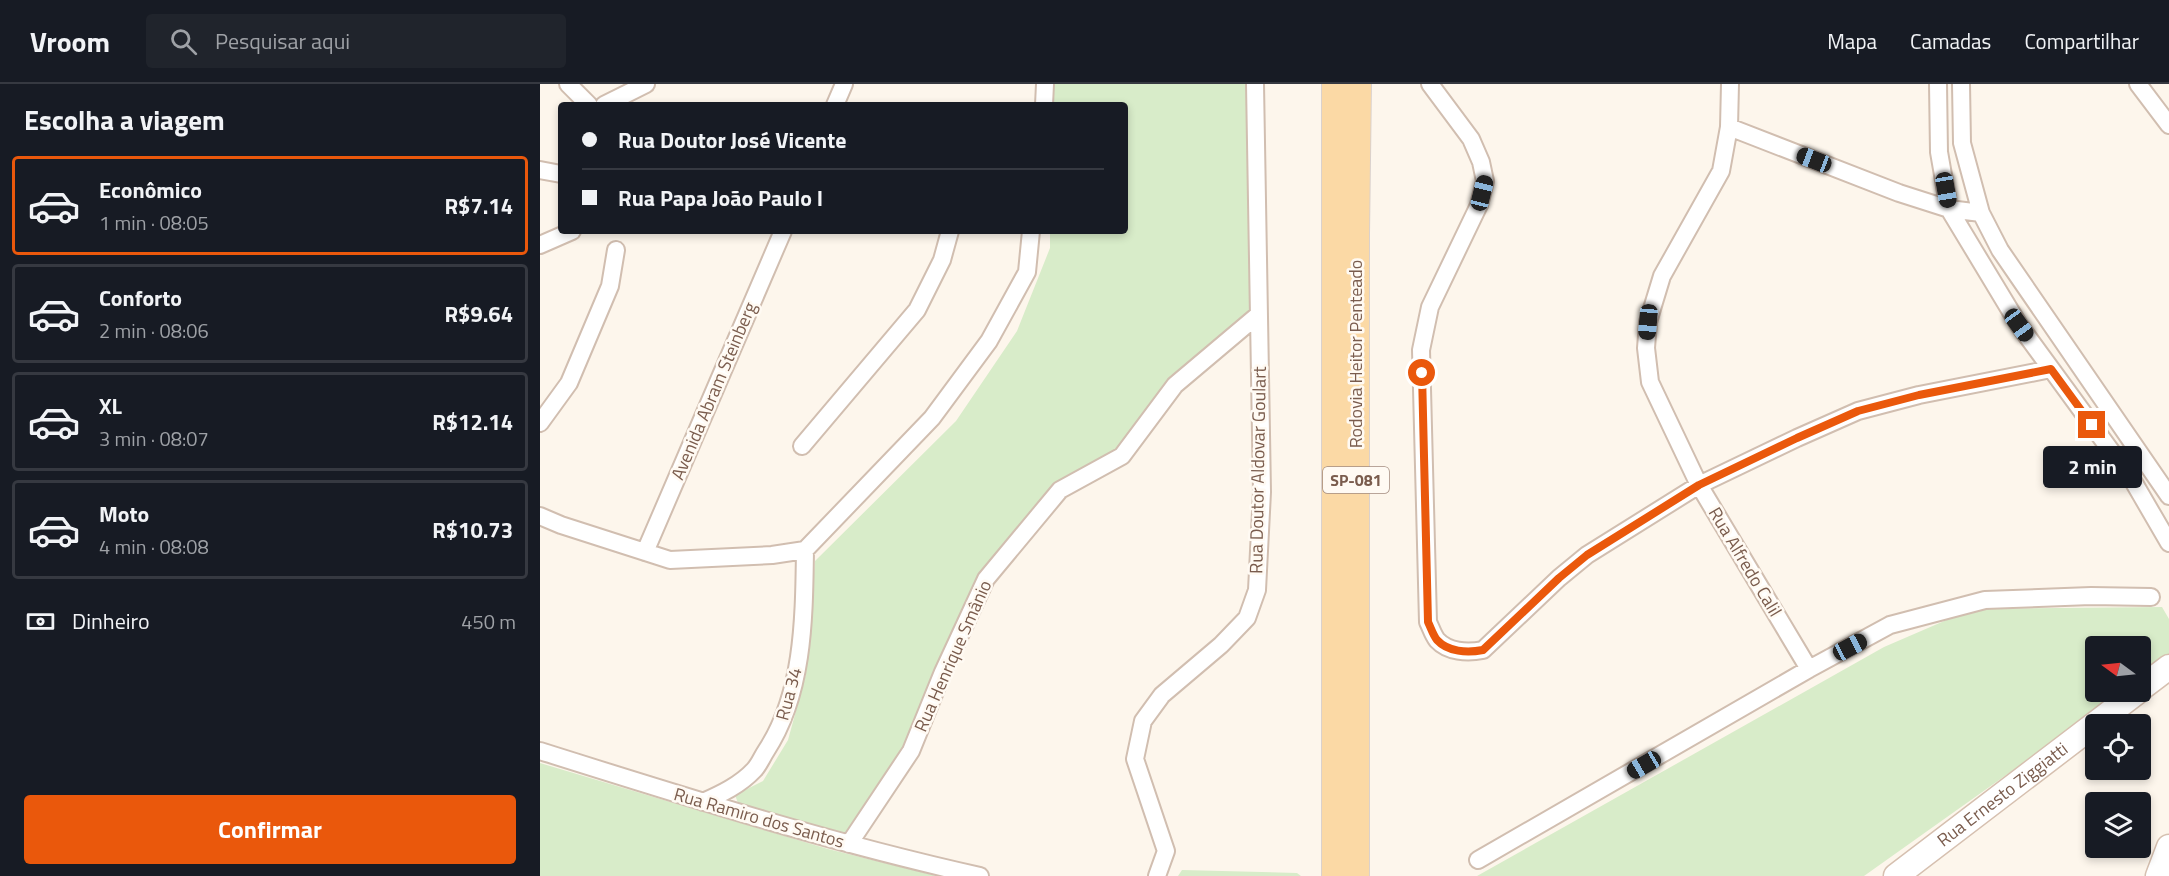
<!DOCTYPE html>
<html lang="pt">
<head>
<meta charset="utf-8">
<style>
  body { margin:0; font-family:"Titillium Web",sans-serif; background:#20242c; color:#f1f3f6; height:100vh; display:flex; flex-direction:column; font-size:22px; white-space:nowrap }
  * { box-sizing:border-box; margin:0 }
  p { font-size:20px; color:#9ea1a6 }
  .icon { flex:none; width:33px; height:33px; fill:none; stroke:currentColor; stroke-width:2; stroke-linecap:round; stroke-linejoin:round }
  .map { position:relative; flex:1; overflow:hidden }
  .side { display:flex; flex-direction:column; background:#171b24; width:540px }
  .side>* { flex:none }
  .hud { position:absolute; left:18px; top:18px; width:570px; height:132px; border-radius:6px; box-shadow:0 3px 9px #0003; display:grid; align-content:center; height:132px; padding:0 24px; background:#171b24 }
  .needle { width:39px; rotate:285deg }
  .buttons { position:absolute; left:1545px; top:552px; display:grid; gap:12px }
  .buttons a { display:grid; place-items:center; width:66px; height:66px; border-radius:6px; background:#171b24; box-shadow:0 3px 9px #0003; font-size:30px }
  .end { position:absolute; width:27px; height:27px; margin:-14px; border:8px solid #ea580c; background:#fff; box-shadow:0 0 0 3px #fff }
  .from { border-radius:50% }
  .bubble { position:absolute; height:42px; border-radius:6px; background:#171b24; box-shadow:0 3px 9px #0003; font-size:20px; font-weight:700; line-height:42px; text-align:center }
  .car { position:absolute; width:18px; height:36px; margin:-18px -9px; border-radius:8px; box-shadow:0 0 4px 2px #0007; background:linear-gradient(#222 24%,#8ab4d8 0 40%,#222 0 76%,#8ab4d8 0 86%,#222 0) }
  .hud b { display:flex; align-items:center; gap:21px; height:57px; font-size:22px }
  .hud b+b { border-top:2px solid #363941 }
  .hud i { width:15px; height:15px; background:#f1f3f6 }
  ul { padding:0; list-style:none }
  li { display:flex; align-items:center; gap:18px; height:99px; margin:0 12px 9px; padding:0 12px; border:3px solid #363941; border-radius:6px }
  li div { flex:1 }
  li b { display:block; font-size:22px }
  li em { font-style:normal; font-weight:700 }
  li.on { border-color:#ea580c }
  li>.icon { width:54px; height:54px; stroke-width:1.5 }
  h2 { padding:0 24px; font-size:27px; line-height:72px }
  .pay { display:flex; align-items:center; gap:15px; height:66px; padding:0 24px; font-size:22px }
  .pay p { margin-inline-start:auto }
  .action { display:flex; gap:12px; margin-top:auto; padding:12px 24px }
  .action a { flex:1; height:69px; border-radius:6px; background:#ea580c; color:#fff; font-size:24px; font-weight:700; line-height:69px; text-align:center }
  header { display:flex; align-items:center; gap:36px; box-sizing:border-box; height:84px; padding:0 30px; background:#171b24; border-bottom:2px solid #363941 }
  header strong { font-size:28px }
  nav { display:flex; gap:33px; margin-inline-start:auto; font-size:21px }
  .search { width:420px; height:54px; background:#20242c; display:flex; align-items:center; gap:15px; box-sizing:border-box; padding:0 21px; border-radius:6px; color:#9ea1a6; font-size:22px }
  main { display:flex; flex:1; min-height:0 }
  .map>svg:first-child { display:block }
  .green { fill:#d8ecc9 }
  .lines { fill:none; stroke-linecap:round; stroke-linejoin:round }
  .street-casing { stroke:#d1beb0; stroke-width:20 }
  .secondary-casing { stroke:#d6c0b0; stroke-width:27 }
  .primary-casing { stroke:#dad1cd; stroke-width:28 }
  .street { stroke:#fff; stroke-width:16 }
  .secondary { stroke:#fff; stroke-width:24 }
  .primary { stroke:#fbd9a5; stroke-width:26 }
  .route { stroke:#ea580c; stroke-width:8 }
  .labels { text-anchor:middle; stroke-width:5; stroke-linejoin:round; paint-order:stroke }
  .shield { fill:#fffaf3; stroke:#a28b7f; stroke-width:1.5 }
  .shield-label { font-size:16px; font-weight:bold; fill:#7a5c4d }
  .street-label { font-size:18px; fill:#7a5c4d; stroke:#fffaf3 }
</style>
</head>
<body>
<header>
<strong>Vroom</strong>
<div class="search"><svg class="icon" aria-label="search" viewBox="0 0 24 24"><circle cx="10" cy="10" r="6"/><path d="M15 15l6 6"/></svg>Pesquisar aqui</div>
<nav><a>Mapa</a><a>Camadas</a><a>Compartilhar</a></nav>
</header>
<main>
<section class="side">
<h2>Escolha a viagem</h2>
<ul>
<li class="on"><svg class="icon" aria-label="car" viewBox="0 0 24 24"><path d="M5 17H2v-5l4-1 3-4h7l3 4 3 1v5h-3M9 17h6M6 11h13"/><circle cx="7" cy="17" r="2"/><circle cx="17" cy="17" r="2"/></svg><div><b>Econômico</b><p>1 min · 08:05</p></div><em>R$7.14</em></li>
<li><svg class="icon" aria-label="car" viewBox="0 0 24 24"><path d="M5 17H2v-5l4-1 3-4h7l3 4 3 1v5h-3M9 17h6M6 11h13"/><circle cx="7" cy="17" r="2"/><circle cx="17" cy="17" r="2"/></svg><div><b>Conforto</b><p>2 min · 08:06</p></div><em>R$9.64</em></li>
<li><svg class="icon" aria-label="car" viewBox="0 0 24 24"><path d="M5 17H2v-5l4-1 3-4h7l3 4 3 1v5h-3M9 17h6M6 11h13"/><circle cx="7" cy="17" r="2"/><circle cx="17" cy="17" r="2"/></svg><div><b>XL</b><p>3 min · 08:07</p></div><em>R$12.14</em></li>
<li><svg class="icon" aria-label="car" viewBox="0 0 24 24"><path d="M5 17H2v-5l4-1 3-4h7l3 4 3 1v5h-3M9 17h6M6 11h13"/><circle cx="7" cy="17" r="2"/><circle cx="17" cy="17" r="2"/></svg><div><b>Moto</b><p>4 min · 08:08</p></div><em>R$10.73</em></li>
</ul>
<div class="pay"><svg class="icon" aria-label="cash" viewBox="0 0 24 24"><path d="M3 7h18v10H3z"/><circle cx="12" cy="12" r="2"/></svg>Dinheiro<p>450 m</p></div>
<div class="action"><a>Confirmar</a></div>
</section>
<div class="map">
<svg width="1629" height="792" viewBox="0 0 1629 792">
  <rect width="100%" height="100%" fill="#fdf6ec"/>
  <path class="green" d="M 513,0 L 709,0 L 711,230 L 579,370 L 519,402 L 443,491 L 362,673 L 303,751 L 198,719 L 195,711 L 223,697 L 248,656 L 266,590 L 275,477 L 416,337 L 477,247 L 510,164 L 510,147 L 585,147 L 585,21 L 513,21 Z
    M 1622,523 L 1629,535 L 1629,574 L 1601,595 L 1600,562 L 1556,562 L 1556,608 L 1583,608 L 1324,792 L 937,792 L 1344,563 L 1432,525 Z
    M 0,679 L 288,765 L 397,792 L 0,792 Z
    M 642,786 L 757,789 L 761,792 L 638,792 Z"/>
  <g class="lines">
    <defs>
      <path id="street" d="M 28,0 L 49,21
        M 890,0 L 931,55 L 941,78 L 945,97 L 939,121 L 890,223 L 881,266 L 888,538 C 891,544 893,551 897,556 C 908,568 927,569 943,566 L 1019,494 L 1047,471 L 1159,401 L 1257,354 L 1318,327 L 1379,311 L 1511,285
        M 1190,0 L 1189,43 L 1181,87 L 1122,192 L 1108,238 L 1106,264 L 1110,298 L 1159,401 L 1269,585
        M 1398,0 L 1399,68 L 1409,125 L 1479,241 L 1593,397 L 1629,459
        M 1421,0 L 1422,59 L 1441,129 L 1460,166 L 1629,412
        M 1598,0 L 1629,41
        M 64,21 L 106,0
        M 295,21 L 304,0
        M 504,21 L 505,0
        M 1189,43 L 1359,109 L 1409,125 L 1441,129
        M 0,86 L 21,90
        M 0,161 L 32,147
        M 0,339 L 29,299 L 70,202 L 76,166
        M 262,362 L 377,226 L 402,176 L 410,147
        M 0,432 L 21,441 L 130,476 L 232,471 L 265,466 L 392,334 L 449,257 L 487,188 L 491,147
        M 105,468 L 243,147
        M 0,667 C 146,713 291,759 440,792
        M 163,718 C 181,710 200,701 214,686 C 219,681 222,673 226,667 C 264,609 264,534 265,466
        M 309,760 L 371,667 L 403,588 L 446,495 L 520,406 L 582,372 L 635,301 L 718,231
        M 938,776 L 1269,585 L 1350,541 L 1445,516 L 1551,512 L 1611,513
        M 617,792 L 626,767 L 595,675 L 603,637 L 622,611 L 681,561 L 707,534 L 717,506 L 722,408 L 715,0"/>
      <g id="secondary">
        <path d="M 1600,605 L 1629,583"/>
        <path id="s1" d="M 1356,792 L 1597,608"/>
        <path d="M 1618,792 L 1629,763"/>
      </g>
      <path id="primary" d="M 795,792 L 795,0
        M 816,792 L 816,150 L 818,0"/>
    </defs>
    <use href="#street" class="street-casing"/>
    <use href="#secondary" class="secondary-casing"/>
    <use href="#primary" class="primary-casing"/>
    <use href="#street" class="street"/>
    <use href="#secondary" class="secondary"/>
    <use href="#primary" class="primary"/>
  </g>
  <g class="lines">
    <path class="route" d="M 882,289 L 888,538 C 891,544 893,551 897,556 C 908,568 927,569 943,566 L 1019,494 L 1047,471 L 1159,401 L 1257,354 L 1318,327 L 1379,311 L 1511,285 L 1552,341"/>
  </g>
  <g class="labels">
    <rect class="shield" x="783" y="383" width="66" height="26" rx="4.5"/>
    <g class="shield-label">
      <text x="816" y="402">SP-081</text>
    </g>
    <g class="street-label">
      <text transform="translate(816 270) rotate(-90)" y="6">Rodovia Heitor Penteado</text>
      <text transform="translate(174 307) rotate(-67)" y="6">Avenida Abram Steinberg</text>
      <text transform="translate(718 386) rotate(-89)" y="6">Rua Doutor Aldovar Goulart</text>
      <text transform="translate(1205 478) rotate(59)" y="6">Rua Alfredo Calil</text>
      <text transform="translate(413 572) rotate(-66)" y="6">Rua Henrique Smânio</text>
      <text transform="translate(249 610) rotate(-75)" y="6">Rua 34</text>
      <text dy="6" stroke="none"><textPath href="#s1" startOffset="134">Rua Ernesto Ziggiatti</textPath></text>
      <text transform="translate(219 734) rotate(16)" y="6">Rua Ramiro dos Santos</text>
    </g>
  </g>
</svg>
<div class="buttons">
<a><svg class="needle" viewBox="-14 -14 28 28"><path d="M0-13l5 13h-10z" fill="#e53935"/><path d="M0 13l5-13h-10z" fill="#9ea1a6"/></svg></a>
<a><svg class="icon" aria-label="locate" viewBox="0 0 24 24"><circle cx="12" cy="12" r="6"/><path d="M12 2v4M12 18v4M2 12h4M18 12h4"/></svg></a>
<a><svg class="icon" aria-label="layers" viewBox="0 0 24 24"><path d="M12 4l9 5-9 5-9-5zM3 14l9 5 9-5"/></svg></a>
</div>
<i class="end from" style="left:882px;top:289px"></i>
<i class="end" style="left:1552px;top:341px"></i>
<div class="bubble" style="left:1503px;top:362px;width:99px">2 min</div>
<i class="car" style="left:1274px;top:76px;rotate:291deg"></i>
<i class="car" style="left:1406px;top:106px;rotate:170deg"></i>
<i class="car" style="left:942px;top:109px;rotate:14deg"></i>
<i class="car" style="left:1108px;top:238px;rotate:185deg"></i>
<i class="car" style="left:1479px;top:241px;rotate:144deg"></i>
<i class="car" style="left:1310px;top:563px;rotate:62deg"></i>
<i class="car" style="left:1104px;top:681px;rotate:240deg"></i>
<div class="hud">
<b><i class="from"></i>Rua Doutor José Vicente</b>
<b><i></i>Rua Papa João Paulo I</b>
</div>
</div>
</main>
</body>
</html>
